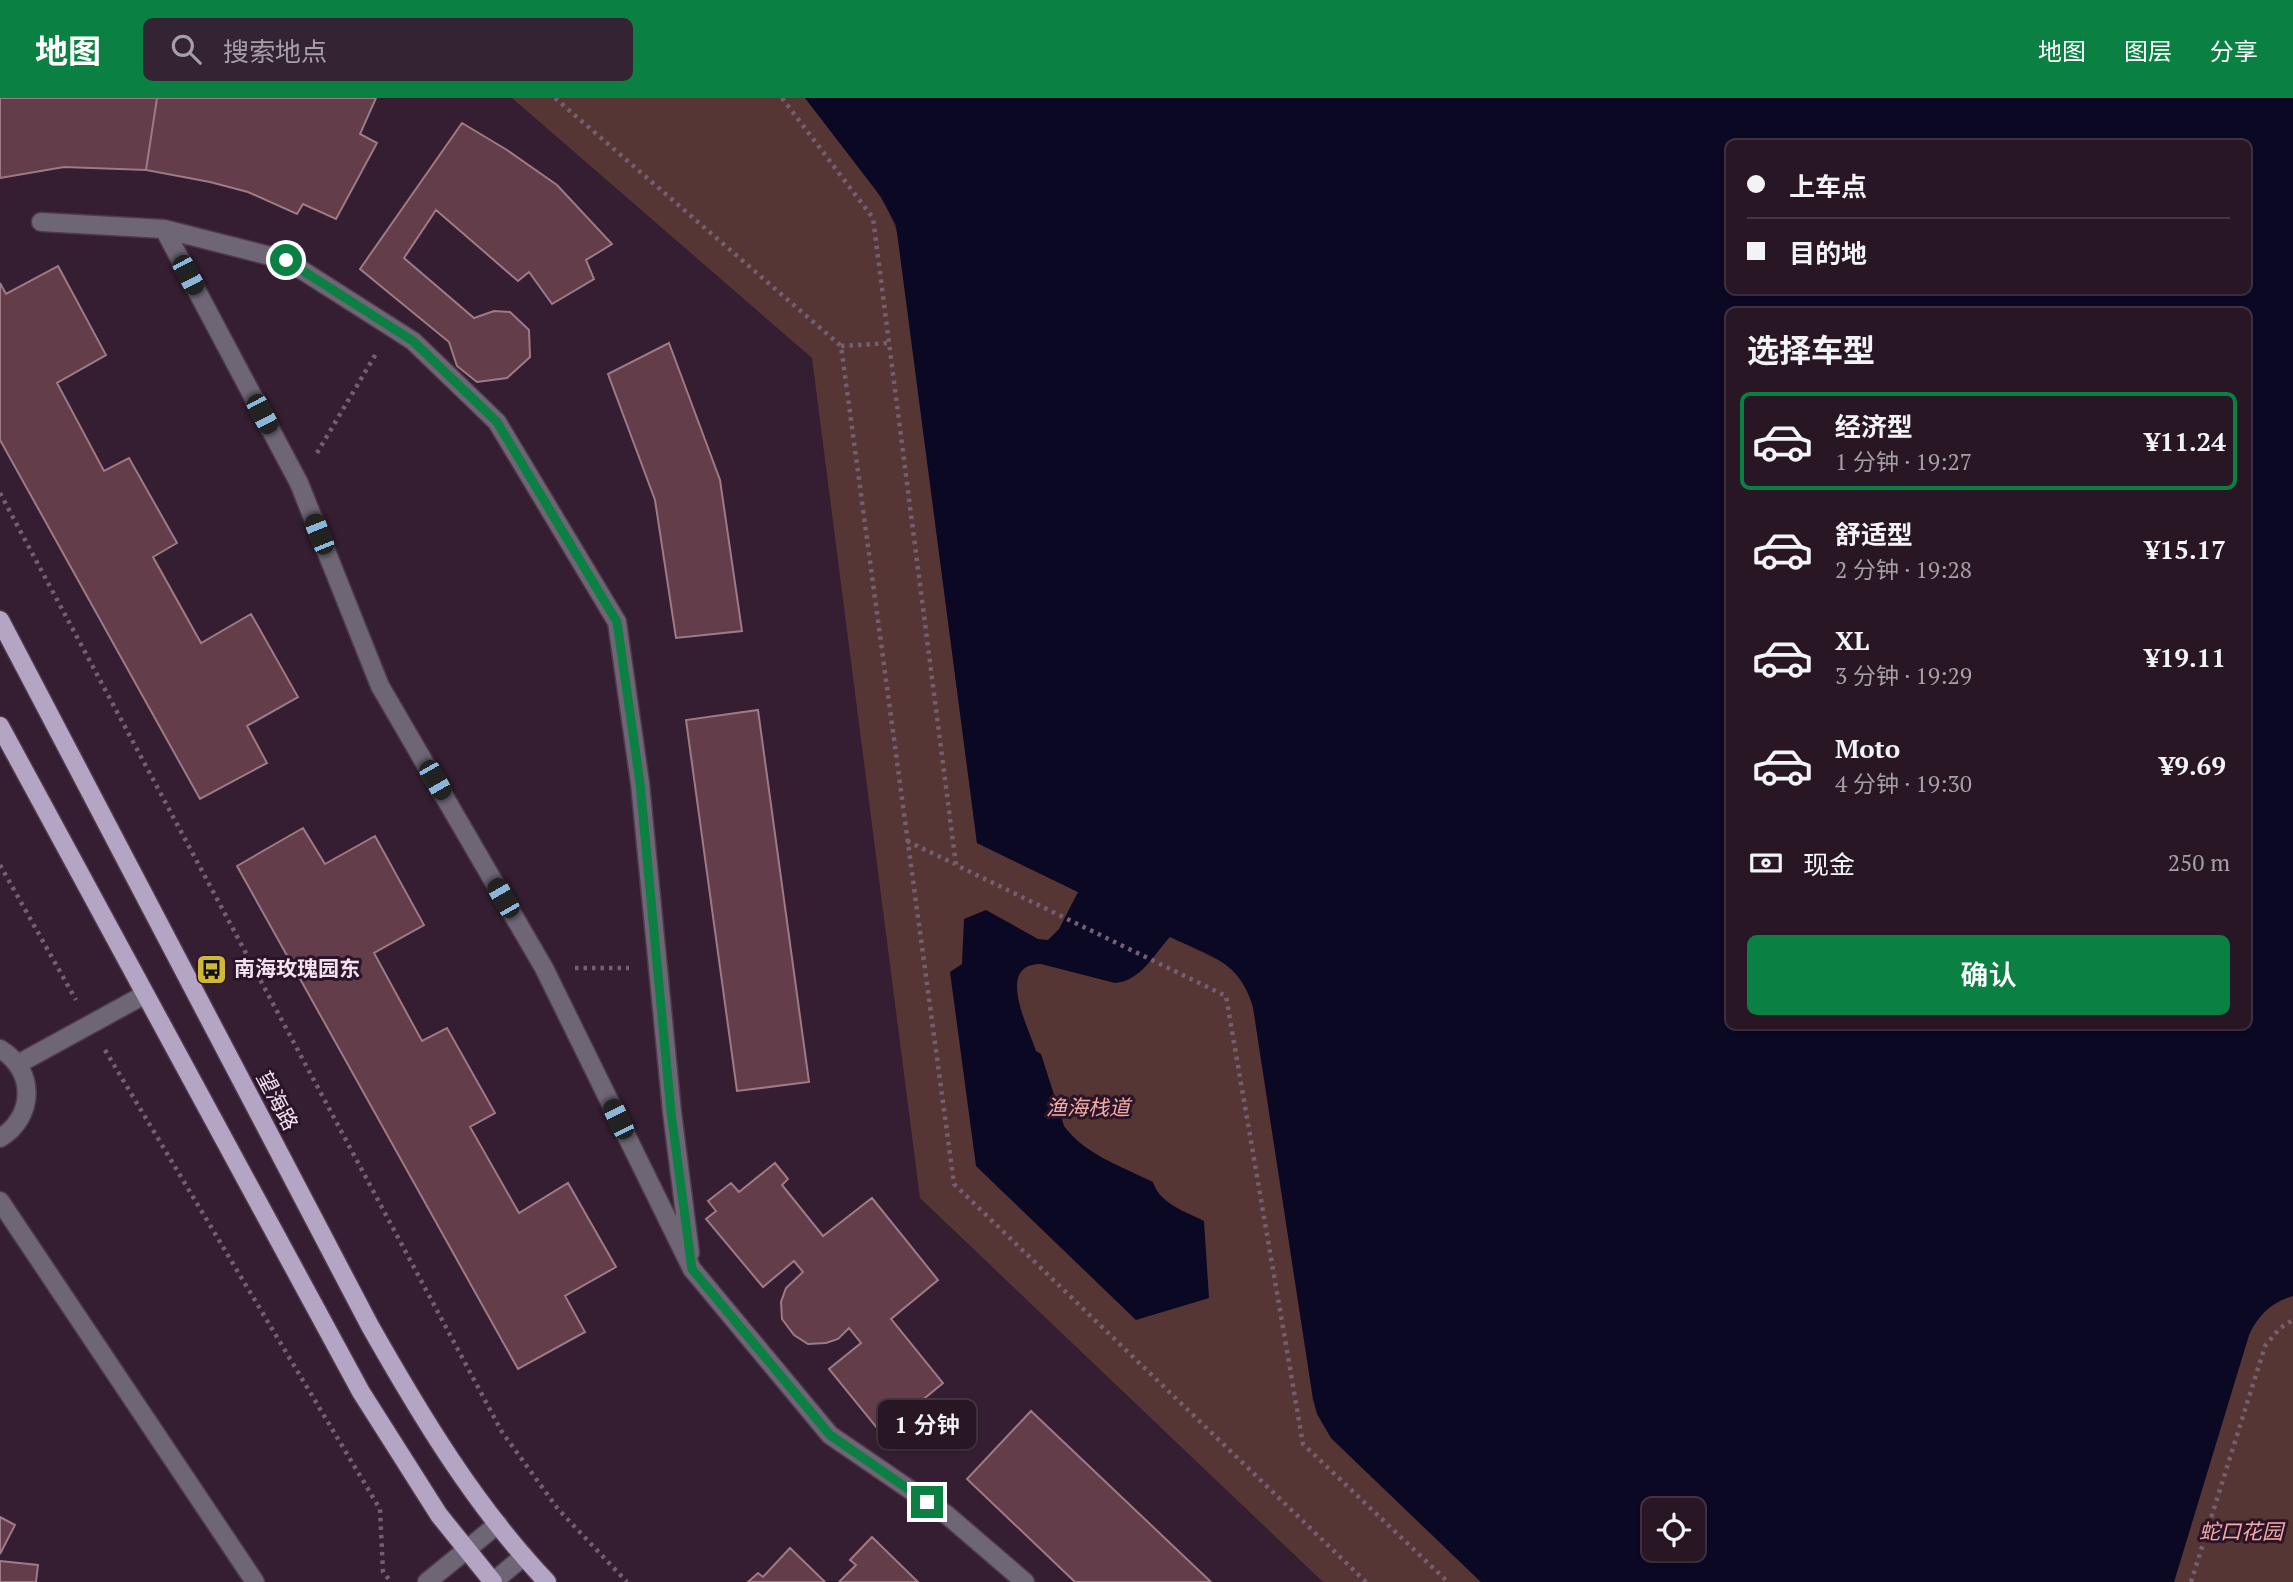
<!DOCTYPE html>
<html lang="zh">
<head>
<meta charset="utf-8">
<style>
  body { margin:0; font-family:"PT Serif","Noto Sans SC",serif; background:#342332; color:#f1f3f6; height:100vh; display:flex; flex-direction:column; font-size:26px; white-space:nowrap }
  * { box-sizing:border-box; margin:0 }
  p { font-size:23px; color:#a59fa7 }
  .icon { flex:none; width:38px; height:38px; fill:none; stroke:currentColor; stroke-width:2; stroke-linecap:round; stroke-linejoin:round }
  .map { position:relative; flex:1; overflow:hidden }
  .panel { position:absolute; left:1726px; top:210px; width:525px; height:721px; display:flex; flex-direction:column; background:#281625; border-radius:10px; box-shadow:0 2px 5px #0004,0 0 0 2px #443542 }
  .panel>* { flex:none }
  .top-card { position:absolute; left:1726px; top:42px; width:525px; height:154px; border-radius:10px; box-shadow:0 2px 5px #0004,0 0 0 2px #443542; display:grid; align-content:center; height:154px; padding:0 21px; background:#281625 }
  .fabs { position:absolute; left:1642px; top:1400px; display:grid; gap:14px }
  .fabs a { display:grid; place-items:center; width:63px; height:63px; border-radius:10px; background:#281625; box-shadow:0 2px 5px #0004,0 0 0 2px #443542; font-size:35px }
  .end { position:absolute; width:32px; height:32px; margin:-16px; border:9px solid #0b8043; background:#fff; box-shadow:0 0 0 4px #fff }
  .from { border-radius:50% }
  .bubble { position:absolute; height:49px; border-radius:10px; background:#281625; box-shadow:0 2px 5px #0004,0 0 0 2px #443542; font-size:23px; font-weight:600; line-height:49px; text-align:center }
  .car { position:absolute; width:21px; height:42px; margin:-21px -10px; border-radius:9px; box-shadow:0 0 5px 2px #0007; background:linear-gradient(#222 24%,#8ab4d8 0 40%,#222 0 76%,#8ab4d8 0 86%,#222 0) }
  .top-card b { display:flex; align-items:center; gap:24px; height:66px; font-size:26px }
  .top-card b+b { border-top:2px solid #443542 }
  .top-card i { width:18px; height:18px; background:#f1f3f6 }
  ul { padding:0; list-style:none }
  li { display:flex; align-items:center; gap:21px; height:98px; margin:0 14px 10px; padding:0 7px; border:4px solid transparent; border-radius:10px }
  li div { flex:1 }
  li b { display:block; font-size:26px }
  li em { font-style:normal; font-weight:600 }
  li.current { border-color:#0b8043 }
  li>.icon { width:63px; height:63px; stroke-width:1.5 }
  h2 { padding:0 21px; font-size:32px; line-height:84px }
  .pay { display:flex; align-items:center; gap:18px; height:77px; padding:0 21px; font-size:26px }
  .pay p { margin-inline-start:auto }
  .button { display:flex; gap:14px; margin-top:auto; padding:14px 21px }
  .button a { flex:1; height:80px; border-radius:10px; background:#0b8043; color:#fff; font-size:28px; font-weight:600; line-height:80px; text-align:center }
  header { display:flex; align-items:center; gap:42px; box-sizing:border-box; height:98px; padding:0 35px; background:#0b8043; color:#fff }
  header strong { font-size:33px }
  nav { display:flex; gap:38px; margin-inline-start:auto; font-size:24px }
  .search { width:490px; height:63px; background:#342332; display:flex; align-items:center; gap:18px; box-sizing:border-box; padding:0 24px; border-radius:10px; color:#a59fa7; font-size:26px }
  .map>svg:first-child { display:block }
  .green { fill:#553634 }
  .water { fill:#0b0824; fill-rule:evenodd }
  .building { fill:#633d4a; stroke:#9e7a85; stroke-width:2 }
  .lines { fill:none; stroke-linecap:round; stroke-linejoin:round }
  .minor-casing { stroke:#4f394c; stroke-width:21 }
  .major-casing { stroke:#4f394c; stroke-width:21 }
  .path { stroke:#745f70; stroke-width:4.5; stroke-dasharray:3.5 5; stroke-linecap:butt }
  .minor { stroke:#6e6675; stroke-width:18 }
  .major { stroke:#b5a5c4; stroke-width:18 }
  .route { stroke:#0b8043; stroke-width:9 }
  .labels { text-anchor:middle; stroke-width:6; stroke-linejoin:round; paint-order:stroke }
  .poi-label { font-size:21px; font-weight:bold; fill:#f2e2ef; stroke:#2b1427; text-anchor:start }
  .street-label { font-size:21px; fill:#f2e2ef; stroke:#2b1427 }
  .park-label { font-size:21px; font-style:italic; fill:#f4aca7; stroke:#2b1427 }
</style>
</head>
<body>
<header>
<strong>地图</strong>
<div class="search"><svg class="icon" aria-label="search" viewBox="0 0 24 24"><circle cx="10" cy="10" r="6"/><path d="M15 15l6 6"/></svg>搜索地点</div>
<nav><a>地图</a><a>图层</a><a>分享</a></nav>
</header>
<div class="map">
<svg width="2293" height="1484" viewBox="0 0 2293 1484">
  <rect width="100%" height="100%" fill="#351e31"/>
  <path class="green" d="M 512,0 L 805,0 C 834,38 890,97 899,142 L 977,745 L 1228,867 C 1242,880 1248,891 1253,909 L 1313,1301 L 1331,1340 L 1481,1484 L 1323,1484 L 920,1100 L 812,260 Z
    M 2293,1198 L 2293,1484 L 2174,1484 L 2249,1237 C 2258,1217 2272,1204 2293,1198 Z"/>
  <path class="water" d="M 805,0 L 2293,0 L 2293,1198 C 2272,1204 2258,1217 2249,1237 L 2174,1484 L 1481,1484 L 1331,1340 L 1317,1316 L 1313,1301 L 1253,909 C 1239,862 1210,858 1170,839 C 1154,856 1141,883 1115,885 L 1041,866 C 995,866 1028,928 1036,953 L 1041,956 L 1064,1028 C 1084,1056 1123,1069 1153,1084 C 1159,1105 1186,1114 1204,1123 L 1209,1200 L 1136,1222 L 976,1068 L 950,874 L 962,866 L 964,821 L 986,812 L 1038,841 L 1048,842 L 1059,831 L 1078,794 L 977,745 L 896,127 L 881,99 ZM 1729,46 L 2247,46 L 2247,192 L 1729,192 ZM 1729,214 L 2247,214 L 2247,928 L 1729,928 ZM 1654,1412 L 1692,1412 L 1692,1451 L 1654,1451 Z"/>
  <path class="building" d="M 0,0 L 157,0 L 146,72 L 64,69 L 0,80 Z
    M 157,0 L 376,0 L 360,36 L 377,45 L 336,121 L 303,106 L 297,116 L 248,94 L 210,84 L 146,72 Z
    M 462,25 L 507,52 L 557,87 L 612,146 L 586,162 L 594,181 L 552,206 L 529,174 L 518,183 L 436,112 L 404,160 L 474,220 L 494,213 L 510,214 L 529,232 L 530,259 L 507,280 L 477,284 L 457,268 L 449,244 L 360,171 Z
    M 58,168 L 106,257 L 57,285 L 104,373 L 129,360 L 177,445 L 153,459 L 201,545 L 251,516 L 298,599 L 247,628 L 267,665 L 200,701 L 0,342 L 0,185 L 6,196 Z
    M 669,245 L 720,382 L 742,533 L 676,540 L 655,402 L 608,276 Z
    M 758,612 L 809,984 L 737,993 L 686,622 Z
    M 303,730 L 325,766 L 375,738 L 424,827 L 374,855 L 422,943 L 447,930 L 495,1015 L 470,1029 L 519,1115 L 568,1085 L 616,1169 L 565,1198 L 585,1234 L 518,1271 L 237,768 Z
    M 775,1065 L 788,1081 L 782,1087 L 823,1138 L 872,1100 L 938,1182 L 891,1221 L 943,1285 L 914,1309 L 920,1317 L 897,1335 L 891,1328 L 881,1335 L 829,1271 L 861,1245 L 849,1230 L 838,1241 L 826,1245 L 808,1246 L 794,1237 L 782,1221 L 781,1204 L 786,1190 L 803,1174 L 794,1163 L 763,1189 L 706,1121 L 716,1113 L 708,1103 L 731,1085 L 739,1094 Z
    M 1031,1313 L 1211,1484 L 1075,1484 L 967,1381 Z
    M 0,1419 L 15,1427 L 0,1456 Z
    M 872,1439 L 918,1484 L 839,1484 L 856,1467 L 850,1462 Z
    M 790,1450 L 825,1484 L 748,1484 L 758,1475 L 763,1479 Z
    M 0,1463 L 38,1467 L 36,1484 L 0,1484 Z"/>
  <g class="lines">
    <defs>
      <path id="minor" d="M 41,124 L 164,131 L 286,162 L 413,243 L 497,324 L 617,524 L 640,685 L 672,1014 L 690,1155
        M 164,131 L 299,385 L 380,588 L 544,870 L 692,1171 L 830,1337 L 947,1417 L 1025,1484
        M 0,951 C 36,972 35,1019 0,1040
        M 18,966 L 144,897
        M 0,1103 L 255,1484
        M 427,1484 L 498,1426
        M 493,1484 L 524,1458"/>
      <path id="major" d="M 0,522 L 370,1228 C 421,1318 475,1408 547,1484
        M 0,628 L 361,1294 L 439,1417 L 493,1484"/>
    </defs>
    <use href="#minor" class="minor-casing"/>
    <use href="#major" class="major-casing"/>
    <path class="path" d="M 555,0 L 841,248 L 954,1086 L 1366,1484
      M 782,0 L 873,120 L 956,767 L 1226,898 L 1303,1346 L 1448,1484
      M 841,248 L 889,245
      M 317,355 L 377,254
      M 0,395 L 502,1334 L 558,1411 L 627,1484
      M 907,743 L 955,766
      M 0,767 L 76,902
      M 575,870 L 629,870
      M 105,952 L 380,1411 L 383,1474 L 391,1484
      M 2191,1484 L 2265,1248 L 2280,1230 L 2293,1222"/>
    <use href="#minor" class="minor"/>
    <use href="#major" class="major"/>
  </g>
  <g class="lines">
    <path class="route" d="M 286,162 L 413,243 L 497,324 L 617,524 L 640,685 L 671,1014 L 692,1171 L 830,1337 L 927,1404"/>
  </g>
  <defs>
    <symbol id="bus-square" viewBox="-11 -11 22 22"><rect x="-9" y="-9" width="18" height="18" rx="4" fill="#cfb837" stroke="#2b1427"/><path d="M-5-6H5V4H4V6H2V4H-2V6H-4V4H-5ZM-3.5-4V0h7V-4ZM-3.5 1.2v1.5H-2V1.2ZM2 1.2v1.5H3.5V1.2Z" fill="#111"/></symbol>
  </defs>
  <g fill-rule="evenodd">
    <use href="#bus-square" x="194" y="854" width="35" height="35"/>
  </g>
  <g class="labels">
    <g class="poi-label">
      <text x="234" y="878">南海玫瑰园东</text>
    </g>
    <g class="street-label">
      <text transform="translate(277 1003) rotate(62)" y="7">望海路</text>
    </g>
    <g class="park-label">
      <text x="1088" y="1017">渔海栈道</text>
      <text x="2241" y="1441">蛇口花园</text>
    </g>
  </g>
</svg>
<div class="fabs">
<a><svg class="icon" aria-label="locate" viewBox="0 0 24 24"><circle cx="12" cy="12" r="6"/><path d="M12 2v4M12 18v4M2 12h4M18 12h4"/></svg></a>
</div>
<i class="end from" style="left:286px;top:162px"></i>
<i class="end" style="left:927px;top:1404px"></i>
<div class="bubble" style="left:878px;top:1302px;width:98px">1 分钟</div>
<i class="car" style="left:188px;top:177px;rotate:152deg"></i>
<i class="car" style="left:262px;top:316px;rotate:152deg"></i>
<i class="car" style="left:319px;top:436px;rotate:338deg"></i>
<i class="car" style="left:435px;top:682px;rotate:150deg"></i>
<i class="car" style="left:503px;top:800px;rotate:330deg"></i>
<i class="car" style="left:618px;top:1021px;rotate:334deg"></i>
<div class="top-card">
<b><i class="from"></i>上车点</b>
<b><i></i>目的地</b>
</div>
<section class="panel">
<h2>选择车型</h2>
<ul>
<li class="current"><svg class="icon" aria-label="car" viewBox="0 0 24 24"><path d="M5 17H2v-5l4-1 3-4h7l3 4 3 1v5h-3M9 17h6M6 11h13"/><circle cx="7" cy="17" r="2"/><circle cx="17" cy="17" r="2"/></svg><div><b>经济型</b><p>1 分钟 · 19:27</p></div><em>¥11.24</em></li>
<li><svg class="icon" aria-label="car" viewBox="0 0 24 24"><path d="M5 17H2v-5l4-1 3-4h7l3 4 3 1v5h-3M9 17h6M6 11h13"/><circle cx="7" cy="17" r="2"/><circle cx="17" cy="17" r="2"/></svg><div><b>舒适型</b><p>2 分钟 · 19:28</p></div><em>¥15.17</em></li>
<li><svg class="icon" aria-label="car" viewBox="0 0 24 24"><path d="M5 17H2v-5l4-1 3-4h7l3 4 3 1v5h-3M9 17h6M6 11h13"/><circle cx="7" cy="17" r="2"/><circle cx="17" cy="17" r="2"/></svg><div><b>XL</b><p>3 分钟 · 19:29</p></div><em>¥19.11</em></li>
<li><svg class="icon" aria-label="car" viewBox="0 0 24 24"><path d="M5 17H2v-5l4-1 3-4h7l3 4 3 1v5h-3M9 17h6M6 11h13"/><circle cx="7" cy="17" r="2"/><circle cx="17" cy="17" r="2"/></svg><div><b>Moto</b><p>4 分钟 · 19:30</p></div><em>¥9.69</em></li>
</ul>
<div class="pay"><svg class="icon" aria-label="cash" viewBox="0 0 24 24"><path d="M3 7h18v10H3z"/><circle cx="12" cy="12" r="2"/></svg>现金<p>250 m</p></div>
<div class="button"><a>确认</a></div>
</section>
</div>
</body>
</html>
